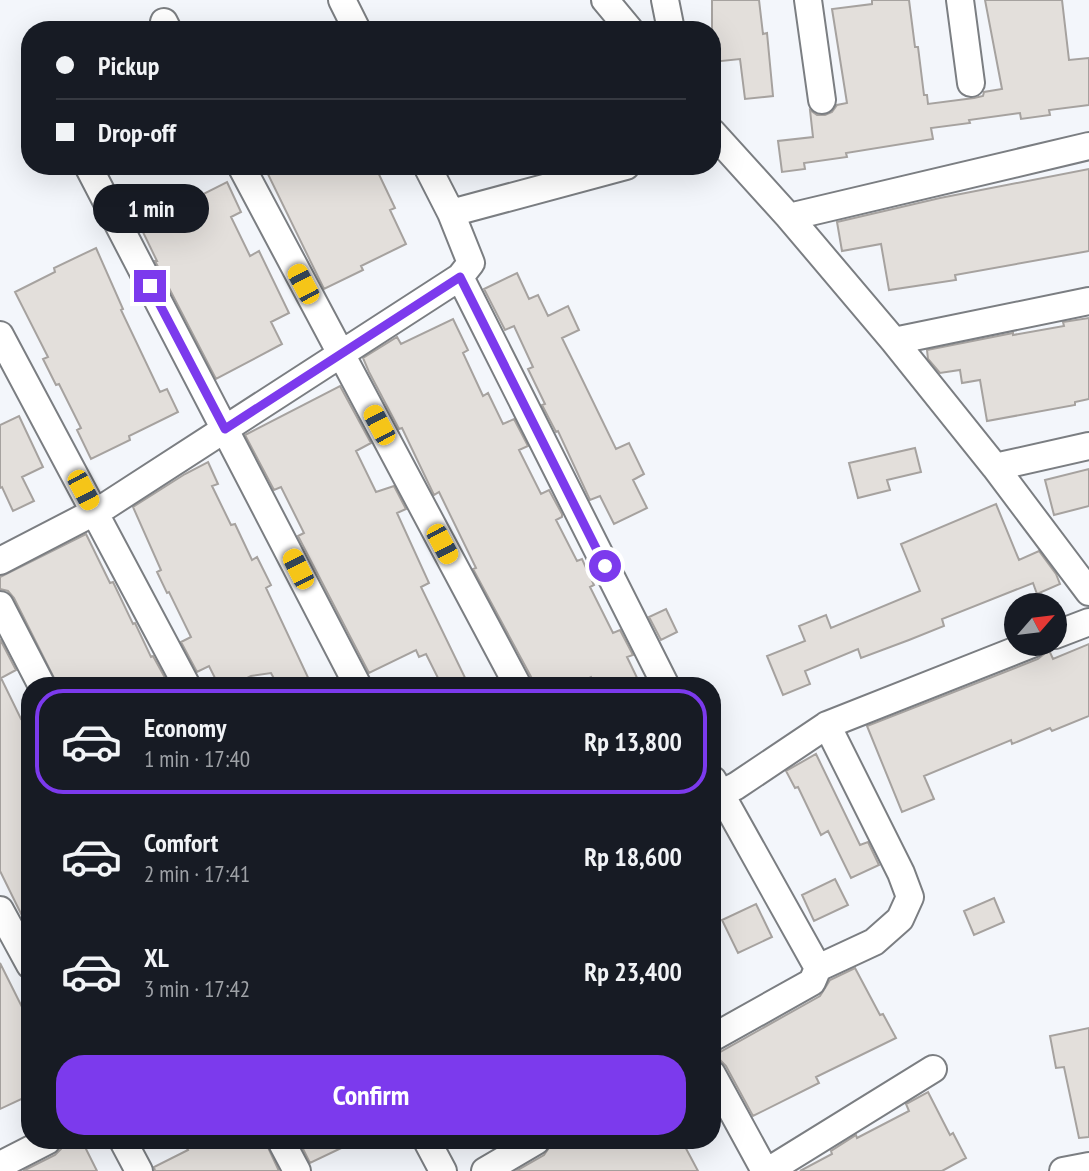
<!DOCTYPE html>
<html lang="en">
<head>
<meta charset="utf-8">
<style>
  body { margin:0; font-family:"PT Sans Narrow",sans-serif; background:#242831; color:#f1f3f6; height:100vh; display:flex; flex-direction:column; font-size:26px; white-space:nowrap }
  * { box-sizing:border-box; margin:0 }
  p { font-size:23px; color:#9ea1a6 }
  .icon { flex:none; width:38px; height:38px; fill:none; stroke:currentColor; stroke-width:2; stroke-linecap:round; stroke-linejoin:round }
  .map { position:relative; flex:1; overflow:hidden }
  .panel { position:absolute; left:21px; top:677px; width:700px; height:472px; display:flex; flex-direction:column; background:#171b24; border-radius:28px; box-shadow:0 7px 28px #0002 }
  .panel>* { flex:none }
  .hud { position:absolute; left:21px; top:21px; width:700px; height:154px; border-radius:28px; box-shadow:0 7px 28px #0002; display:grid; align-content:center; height:154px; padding:0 35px; background:#171b24 }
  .needle { width:46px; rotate:62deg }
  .controls { position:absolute; left:1004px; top:593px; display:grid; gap:14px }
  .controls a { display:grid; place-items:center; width:63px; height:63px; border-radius:50%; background:#171b24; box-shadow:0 7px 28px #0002; font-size:35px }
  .end { position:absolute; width:32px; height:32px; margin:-16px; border:9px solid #7c3aed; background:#fff; box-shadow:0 0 0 4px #fff }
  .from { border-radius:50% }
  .bubble { position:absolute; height:49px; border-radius:24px; background:#171b24; box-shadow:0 7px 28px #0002; font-size:23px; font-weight:700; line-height:49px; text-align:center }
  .car { position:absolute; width:21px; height:42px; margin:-21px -10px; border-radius:9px; box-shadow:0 0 5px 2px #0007; background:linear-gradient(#f5c518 24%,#345 0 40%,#f5c518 0 76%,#345 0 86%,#f5c518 0) }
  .hud b { display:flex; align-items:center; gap:24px; height:66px; font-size:26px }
  .hud b+b { border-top:2px solid #363941 }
  .hud i { width:18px; height:18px; background:#f1f3f6 }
  ul { padding:12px 0 0; list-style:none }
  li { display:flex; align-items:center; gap:21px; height:105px; margin:0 14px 10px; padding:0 21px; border:4px solid transparent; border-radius:28px }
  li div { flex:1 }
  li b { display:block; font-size:26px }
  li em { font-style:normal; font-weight:700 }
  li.current { border-color:#7c3aed }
  li>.icon { width:63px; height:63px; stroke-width:1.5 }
  .cta { display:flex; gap:14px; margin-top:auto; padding:14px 35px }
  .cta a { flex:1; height:80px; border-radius:28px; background:#7c3aed; color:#fff; font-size:28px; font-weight:700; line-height:80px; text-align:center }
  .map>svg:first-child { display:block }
  .building { fill:#e3dfdb; stroke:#a6a29f; stroke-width:2 }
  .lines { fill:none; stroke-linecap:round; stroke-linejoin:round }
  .minor-casing { stroke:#7b7e82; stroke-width:30 }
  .minor { stroke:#fff; stroke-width:26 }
  .route { stroke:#7c3aed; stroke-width:9 }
</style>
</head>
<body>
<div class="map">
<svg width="1089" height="1171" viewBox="0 0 1089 1171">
  <rect width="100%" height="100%" fill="#f3f6fb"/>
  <path class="building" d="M 712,0 L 759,0 L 763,34 L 767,33 L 773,96 L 745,99 L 740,59 L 712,62 Z
    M 872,0 L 909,0 L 915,47 L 918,47 L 924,95 L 927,95 L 928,104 L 974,98 L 983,96 L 984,92 L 1002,89 L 985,0 L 1062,0 L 1069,60 L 1089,58 L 1089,105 L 1049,110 L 1050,115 L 1021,119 L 1020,113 L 969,120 L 970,123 L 931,128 L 933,139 L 846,153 L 847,157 L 804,163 L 805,169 L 782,172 L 778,141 L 813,137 L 810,110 L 817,115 L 825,115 L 832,112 L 837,105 L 847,103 L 832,9 L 872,4 Z
    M 264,166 L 375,166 L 395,208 L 390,210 L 406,244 L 361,266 L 363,270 L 324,289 Z
    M 1089,169 L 1089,251 L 955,275 L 956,280 L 889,290 L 881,244 L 842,251 L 837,222 L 940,198 Z
    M 227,182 L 241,212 L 231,217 L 250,256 L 259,251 L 289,313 L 271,322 L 282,344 L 216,379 L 155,261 L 157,261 L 140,226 Z
    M 96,248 L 123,309 L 121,310 L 160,392 L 167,389 L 178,412 L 129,436 L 130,440 L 91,459 L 77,430 L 81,428 L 59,384 L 56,385 L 43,359 L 48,357 L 15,292 L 55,272 L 54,268 Z
    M 517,273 L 529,299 L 538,295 L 548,316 L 568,306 L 579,330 L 562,338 L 616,449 L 629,443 L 644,474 L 633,480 L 647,508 L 614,524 L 600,496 L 590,500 L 558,431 L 556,432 L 542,405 L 545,404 L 528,369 L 533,367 L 514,326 L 505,330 L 484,289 Z
    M 1089,318 L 1089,399 L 1075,402 L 1075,405 L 987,421 L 980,380 L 962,383 L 960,370 L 940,373 L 928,359 L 927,350 L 1013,333 L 1013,335 L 1064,326 L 1063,322 Z
    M 453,319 L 468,350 L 463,353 L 483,396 L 488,393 L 503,424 L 514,419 L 528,446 L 519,450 L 541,494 L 549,490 L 562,514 L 562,517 L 556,520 L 577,561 L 582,559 L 594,585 L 590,587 L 613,633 L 620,630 L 633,655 L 627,657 L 641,686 L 595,686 L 591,677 L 573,686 L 536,686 L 473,569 L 476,568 L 439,492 L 434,495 L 402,428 L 399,429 L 369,372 L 363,358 L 397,337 L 401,344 Z
    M 340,386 L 371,443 L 356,451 L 376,492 L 394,486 L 406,509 L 397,513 L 429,583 L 421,587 L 469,686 L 442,686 L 426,654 L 419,657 L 416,650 L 369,673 L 298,536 L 304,533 L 281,487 L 274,490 L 245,435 Z
    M 19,416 L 43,467 L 22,477 L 34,501 L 13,511 L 2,487 L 0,488 L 0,425 Z
    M 915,448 L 921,472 L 887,480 L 890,490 L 858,498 L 849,463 Z
    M 208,462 L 218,484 L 212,486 L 231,525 L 235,524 L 252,560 L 257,557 L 271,585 L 266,588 L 312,686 L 278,686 L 271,673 L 251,676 L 232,686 L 219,686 L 209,666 L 197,672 L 181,642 L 191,637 L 169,592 L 167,593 L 157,572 L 161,570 L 133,507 L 185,474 Z
    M 1089,469 L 1089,506 L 1054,515 L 1045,480 Z
    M 996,504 L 1019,560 L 1039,551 L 1056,574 L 1060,584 L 1037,594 L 1033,583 L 942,619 L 944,626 L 909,640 L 861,658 L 858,649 L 805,671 L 810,684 L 783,695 L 767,656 L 805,641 L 799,626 L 826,615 L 831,628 L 920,591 L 901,544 Z
    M 86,534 L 110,583 L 113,582 L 133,624 L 135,623 L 151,657 L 153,656 L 169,685 L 58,686 L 14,598 L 8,591 L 0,589 L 0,577 Z
    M 666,609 L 677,632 L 661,640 L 649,617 Z
    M 0,639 L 16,670 L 1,678 L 21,719 L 30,715 L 30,932 L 0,871 Z
    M 1089,644 L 1089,716 L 1052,731 L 1050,728 L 1012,744 L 1011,740 L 924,776 L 934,799 L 902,812 L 867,726 L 1038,659 L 1049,650 L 1053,659 Z
    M 816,754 L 860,845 L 868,842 L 879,865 L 851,878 L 828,831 L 821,835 L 798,787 L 795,788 L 786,771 Z
    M 835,879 L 848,905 L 814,921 L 802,895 Z
    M 994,898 L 1004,922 L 974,935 L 964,911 Z
    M 756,904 L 772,937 L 738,953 L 722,920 Z
    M 0,963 L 30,1023 L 30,1095 L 0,1109 Z
    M 855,968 L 880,1015 L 883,1014 L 896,1038 L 816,1077 L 819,1083 L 753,1116 L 726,1066 L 720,1060 L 712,1058 L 712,1054 L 720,1052 L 820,996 L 830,980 Z
    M 1089,1028 L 1089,1137 L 1079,1138 L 1064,1067 L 1056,1068 L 1050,1036 Z
    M 928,1092 L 950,1135 L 953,1133 L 966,1158 L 942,1171 L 800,1171 L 832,1154 L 831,1151 L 856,1135 L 857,1138 L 909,1111 L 906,1104 Z
    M 63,1141 L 82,1141 L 97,1171 L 23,1171 L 55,1155 L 61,1149 Z
    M 183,1141 L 265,1141 L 279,1171 L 155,1171 L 154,1167 L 188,1150 Z
    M 299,1141 L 356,1141 L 310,1163 Z
    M 559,1141 L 682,1141 L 698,1171 L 516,1171 L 544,1155 L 551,1145 Z"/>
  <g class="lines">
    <defs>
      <path id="minor" d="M 342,0 L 357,30
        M 605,0 L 630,30
        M 665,0 L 671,30
        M 808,0 L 822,100
        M 960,0 L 971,83
        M 164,22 L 168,30
        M 712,132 L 789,217 L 894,341 L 995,467 L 1089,592
        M 88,166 L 358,686
        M 241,166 L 518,686
        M 451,213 L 626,166
        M 789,217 L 1089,146
        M 460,277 L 666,686
        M 0,335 L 187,686
        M 894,341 L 1089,301
        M 995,467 L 1089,446
        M 0,561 L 106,506 L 460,277 L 471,263 L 451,213 L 427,166
        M 0,605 L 42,686
        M 1055,635 L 1089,622
        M 713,780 L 818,968
        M 712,798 L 736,786 L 827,725 L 1032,644
        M 0,910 L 30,965
        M 712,1038 L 812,982 L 818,968 L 874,942 L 900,919 L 910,897 L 901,873 L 827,725
        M 712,1074 L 765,1171
        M 123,1141 L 139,1171
        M 281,1141 L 297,1171
        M 427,1141 L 443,1171
        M 0,1165 L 47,1141
        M 485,1171 L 536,1141
        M 768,1171 L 933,1069
        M 1063,1171 L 1089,1166"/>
    </defs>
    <use href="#minor" class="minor-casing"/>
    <use href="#minor" class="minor"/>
  </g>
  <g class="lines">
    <path class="route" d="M 150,286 L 225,429 L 460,277 L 605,566"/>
  </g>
</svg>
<div class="controls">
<a><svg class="needle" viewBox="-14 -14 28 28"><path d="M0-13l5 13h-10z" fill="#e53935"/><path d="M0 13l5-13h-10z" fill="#9ea1a6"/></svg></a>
</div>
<i class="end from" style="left:605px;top:566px"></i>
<i class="end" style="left:150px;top:286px"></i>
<div class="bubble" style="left:93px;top:184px;width:116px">1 min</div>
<i class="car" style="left:303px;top:284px;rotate:332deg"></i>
<i class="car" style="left:379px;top:425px;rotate:332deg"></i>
<i class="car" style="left:83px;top:490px;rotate:152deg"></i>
<i class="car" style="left:442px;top:544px;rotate:152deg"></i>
<i class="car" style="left:298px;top:569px;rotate:333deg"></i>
<div class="hud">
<b><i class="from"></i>Pickup</b>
<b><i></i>Drop-off</b>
</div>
<section class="panel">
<ul>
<li class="current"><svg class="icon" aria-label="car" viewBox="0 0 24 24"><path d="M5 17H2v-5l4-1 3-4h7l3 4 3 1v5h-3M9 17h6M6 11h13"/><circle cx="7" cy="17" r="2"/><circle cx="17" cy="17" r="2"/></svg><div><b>Economy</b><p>1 min · 17:40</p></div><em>Rp 13,800</em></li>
<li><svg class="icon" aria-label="car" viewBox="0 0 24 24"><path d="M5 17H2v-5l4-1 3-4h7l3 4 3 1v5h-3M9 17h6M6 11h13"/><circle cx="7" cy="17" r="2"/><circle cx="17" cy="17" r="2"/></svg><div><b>Comfort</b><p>2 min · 17:41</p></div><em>Rp 18,600</em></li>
<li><svg class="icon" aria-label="car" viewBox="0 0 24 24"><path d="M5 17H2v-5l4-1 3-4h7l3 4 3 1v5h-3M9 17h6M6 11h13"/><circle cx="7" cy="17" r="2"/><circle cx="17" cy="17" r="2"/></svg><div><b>XL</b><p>3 min · 17:42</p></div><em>Rp 23,400</em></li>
</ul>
<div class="cta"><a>Confirm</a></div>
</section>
</div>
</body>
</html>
